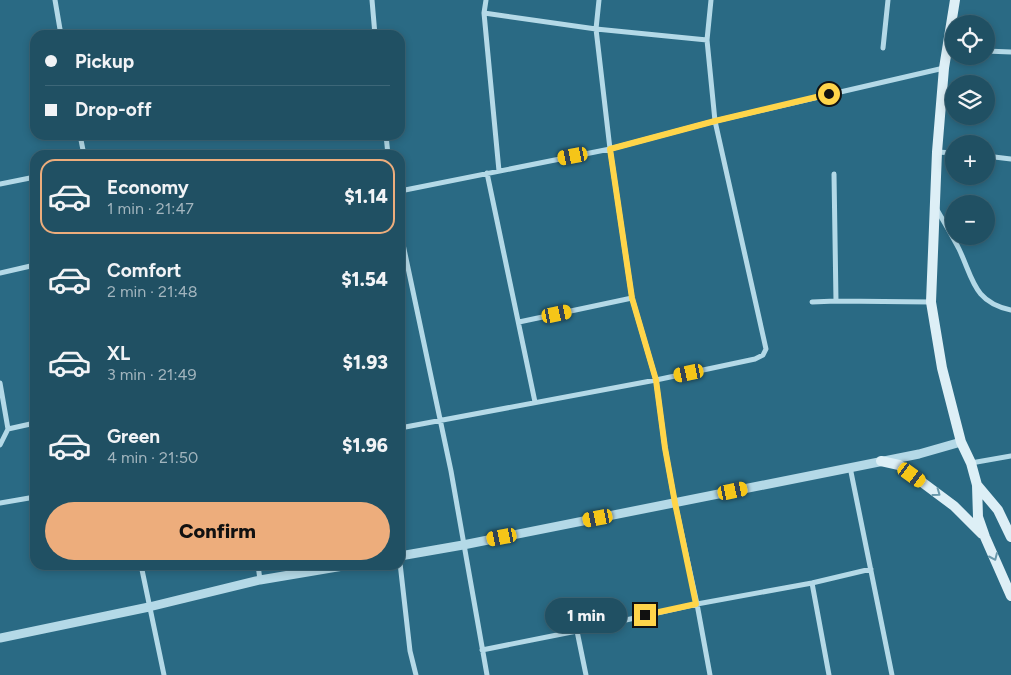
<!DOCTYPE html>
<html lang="en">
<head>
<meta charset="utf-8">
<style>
  body { margin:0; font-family:Figtree,sans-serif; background:#285769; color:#f1f3f6; height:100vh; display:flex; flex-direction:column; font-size:19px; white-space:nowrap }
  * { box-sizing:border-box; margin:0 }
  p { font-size:16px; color:#a2b5be }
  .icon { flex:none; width:28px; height:28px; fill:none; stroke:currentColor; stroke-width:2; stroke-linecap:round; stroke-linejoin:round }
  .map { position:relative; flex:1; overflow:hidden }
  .sheet { position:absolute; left:30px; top:150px; width:375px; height:420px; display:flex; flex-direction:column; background:#205063; border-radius:15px; box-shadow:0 2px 8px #0003,0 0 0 1px #3d6778 }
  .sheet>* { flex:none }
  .hud { position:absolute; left:30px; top:30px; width:375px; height:110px; border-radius:15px; box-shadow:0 2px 8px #0003,0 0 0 1px #3d6778; display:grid; align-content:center; height:110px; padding:0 15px; background:#205063 }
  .buttons { position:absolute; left:945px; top:15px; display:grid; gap:10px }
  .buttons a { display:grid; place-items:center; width:50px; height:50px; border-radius:50%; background:#205063; box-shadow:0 2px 8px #0003,0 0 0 1px #3d6778; font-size:25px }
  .end { position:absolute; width:22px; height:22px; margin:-11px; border:6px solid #ffd54a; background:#111; box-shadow:0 0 0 2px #111 }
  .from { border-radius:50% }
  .bubble { position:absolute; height:35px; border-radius:18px; background:#205063; box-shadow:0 2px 8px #0003,0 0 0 1px #3d6778; font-size:16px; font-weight:800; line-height:35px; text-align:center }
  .car { position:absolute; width:15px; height:30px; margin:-15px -8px; border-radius:6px; box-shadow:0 0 4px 1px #0007; background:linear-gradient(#f5c518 24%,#345 0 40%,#f5c518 0 76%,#345 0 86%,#f5c518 0) }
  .hud b { display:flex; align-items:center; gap:18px; height:48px; font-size:19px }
  .hud b+b { border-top:1px solid #3d6778 }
  .hud i { width:12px; height:12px; background:#f1f3f6 }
  ul { padding:9px 0 0; list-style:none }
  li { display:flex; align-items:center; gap:15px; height:75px; margin:0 10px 8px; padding:0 5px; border:2px solid transparent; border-radius:15px }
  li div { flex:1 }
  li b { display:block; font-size:19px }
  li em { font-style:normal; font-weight:800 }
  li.current { border-color:#edad7c }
  li>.icon { width:45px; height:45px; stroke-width:1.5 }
  .action { display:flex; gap:10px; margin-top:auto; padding:10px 15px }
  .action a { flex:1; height:58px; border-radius:30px; background:#edad7c; color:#111; font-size:20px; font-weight:800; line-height:58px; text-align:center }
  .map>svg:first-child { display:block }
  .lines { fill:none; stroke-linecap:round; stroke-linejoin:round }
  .minor { stroke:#b4d9e7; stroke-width:5 }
  .tertiary { stroke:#b4d9e7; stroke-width:9 }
  .secondary { stroke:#ddeff6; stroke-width:10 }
  .oneway { stroke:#6999ac }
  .route { stroke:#ffd54a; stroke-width:6 }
</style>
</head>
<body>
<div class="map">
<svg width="1011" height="675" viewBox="0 0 1011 675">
  <rect width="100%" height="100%" fill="#2a6a84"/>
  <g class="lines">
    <path class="minor" d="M 55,0 L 61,35
      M 372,0 L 375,35
      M 486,0 L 484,13 L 499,171
      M 599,0 L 596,29 L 610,149 L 632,298 L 656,380 L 665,448 L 675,503 L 697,604 L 710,675
      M 484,13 L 596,29 L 707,40
      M 883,48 L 888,0
      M 986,51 L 1011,52
      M 80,135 L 84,155
      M 386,135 L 388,155
      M 937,152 L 954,153
      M 986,156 L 1011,159
      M 487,173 L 535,402
      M 834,174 L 836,301 L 931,302
      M 0,184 L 35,177
      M 400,191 L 610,149 L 715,121 L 944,68
      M 936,208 C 944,222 952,235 959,249 C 973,278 973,302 1011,310
      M 400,230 L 451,471 L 487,675
      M 0,273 L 35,265
      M 812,302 L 836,301
      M 519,322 L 632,298
      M 0,383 L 8,429 L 35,423
      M 400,428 L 656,380 L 755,359 L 763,355 L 766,349 L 715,121 L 707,40 L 711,0
      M 0,445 L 8,429
      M 971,463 L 1011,456
      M 850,467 L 892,675
      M 0,503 L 35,497
      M 400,563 L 410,651 L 416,675
      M 141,565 L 164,675
      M 258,565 L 260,580
      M 812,583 L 829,675
      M 577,631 L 586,675
      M 482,650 L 577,631 L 697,604 L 812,583 L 871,569"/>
    <path class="tertiary" d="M 400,556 L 463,545 L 919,454 L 961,442
      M 0,638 L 149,607 L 260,580 L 349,565"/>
    <path class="secondary" d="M 955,0 L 944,68 L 937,152 L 931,302 L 942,368 L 961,442 L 971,463 L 977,485 L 978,517 L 985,537 L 1011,596
      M 881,461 L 899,465 L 954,506 L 982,534
      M 977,485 L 998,510 L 1011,537"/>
  </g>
  <defs><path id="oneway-chevron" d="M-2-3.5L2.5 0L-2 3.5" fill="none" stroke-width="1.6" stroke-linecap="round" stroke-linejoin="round" transform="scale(1.25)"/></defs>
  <g class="oneway">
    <use href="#oneway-chevron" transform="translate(937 493) rotate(36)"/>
    <use href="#oneway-chevron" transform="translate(994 557) rotate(66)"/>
  </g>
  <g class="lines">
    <path class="route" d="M 645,615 L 696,604 L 675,503 L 665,448 L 656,380 L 632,298 L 610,149 L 715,121 L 829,94"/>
  </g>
</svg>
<div class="buttons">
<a><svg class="icon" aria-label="locate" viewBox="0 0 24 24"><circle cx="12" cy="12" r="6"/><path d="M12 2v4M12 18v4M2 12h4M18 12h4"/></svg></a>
<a><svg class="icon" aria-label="layers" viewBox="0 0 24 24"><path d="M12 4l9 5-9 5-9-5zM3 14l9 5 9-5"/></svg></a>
<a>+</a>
<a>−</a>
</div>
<i class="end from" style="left:829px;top:94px"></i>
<i class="end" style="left:645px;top:615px"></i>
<div class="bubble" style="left:545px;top:598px;width:82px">1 min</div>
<i class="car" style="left:573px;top:156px;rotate:259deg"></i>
<i class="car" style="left:557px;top:314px;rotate:78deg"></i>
<i class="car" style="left:689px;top:373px;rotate:258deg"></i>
<i class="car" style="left:912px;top:475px;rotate:126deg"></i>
<i class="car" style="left:733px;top:491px;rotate:78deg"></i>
<i class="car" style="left:598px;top:518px;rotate:259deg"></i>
<i class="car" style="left:502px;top:537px;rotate:259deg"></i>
<div class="hud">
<b><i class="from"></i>Pickup</b>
<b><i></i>Drop-off</b>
</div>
<section class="sheet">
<ul>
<li class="current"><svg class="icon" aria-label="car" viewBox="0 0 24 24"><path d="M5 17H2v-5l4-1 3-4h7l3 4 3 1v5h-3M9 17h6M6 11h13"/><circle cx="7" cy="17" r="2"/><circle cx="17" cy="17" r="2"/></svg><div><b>Economy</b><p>1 min · 21:47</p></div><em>$1.14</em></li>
<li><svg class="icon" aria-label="car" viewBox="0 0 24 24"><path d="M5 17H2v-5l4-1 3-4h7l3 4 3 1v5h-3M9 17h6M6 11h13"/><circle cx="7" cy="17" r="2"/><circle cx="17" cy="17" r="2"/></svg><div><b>Comfort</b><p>2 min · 21:48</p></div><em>$1.54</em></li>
<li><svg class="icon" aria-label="car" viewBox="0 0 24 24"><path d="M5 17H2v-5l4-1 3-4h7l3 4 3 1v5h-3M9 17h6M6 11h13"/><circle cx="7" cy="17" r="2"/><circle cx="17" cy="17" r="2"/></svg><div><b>XL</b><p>3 min · 21:49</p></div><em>$1.93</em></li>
<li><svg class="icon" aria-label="car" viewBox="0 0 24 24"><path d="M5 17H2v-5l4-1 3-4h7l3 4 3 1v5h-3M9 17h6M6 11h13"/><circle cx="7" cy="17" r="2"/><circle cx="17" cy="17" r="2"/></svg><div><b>Green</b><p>4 min · 21:50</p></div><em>$1.96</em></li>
</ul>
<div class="action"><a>Confirm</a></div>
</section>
</div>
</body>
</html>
